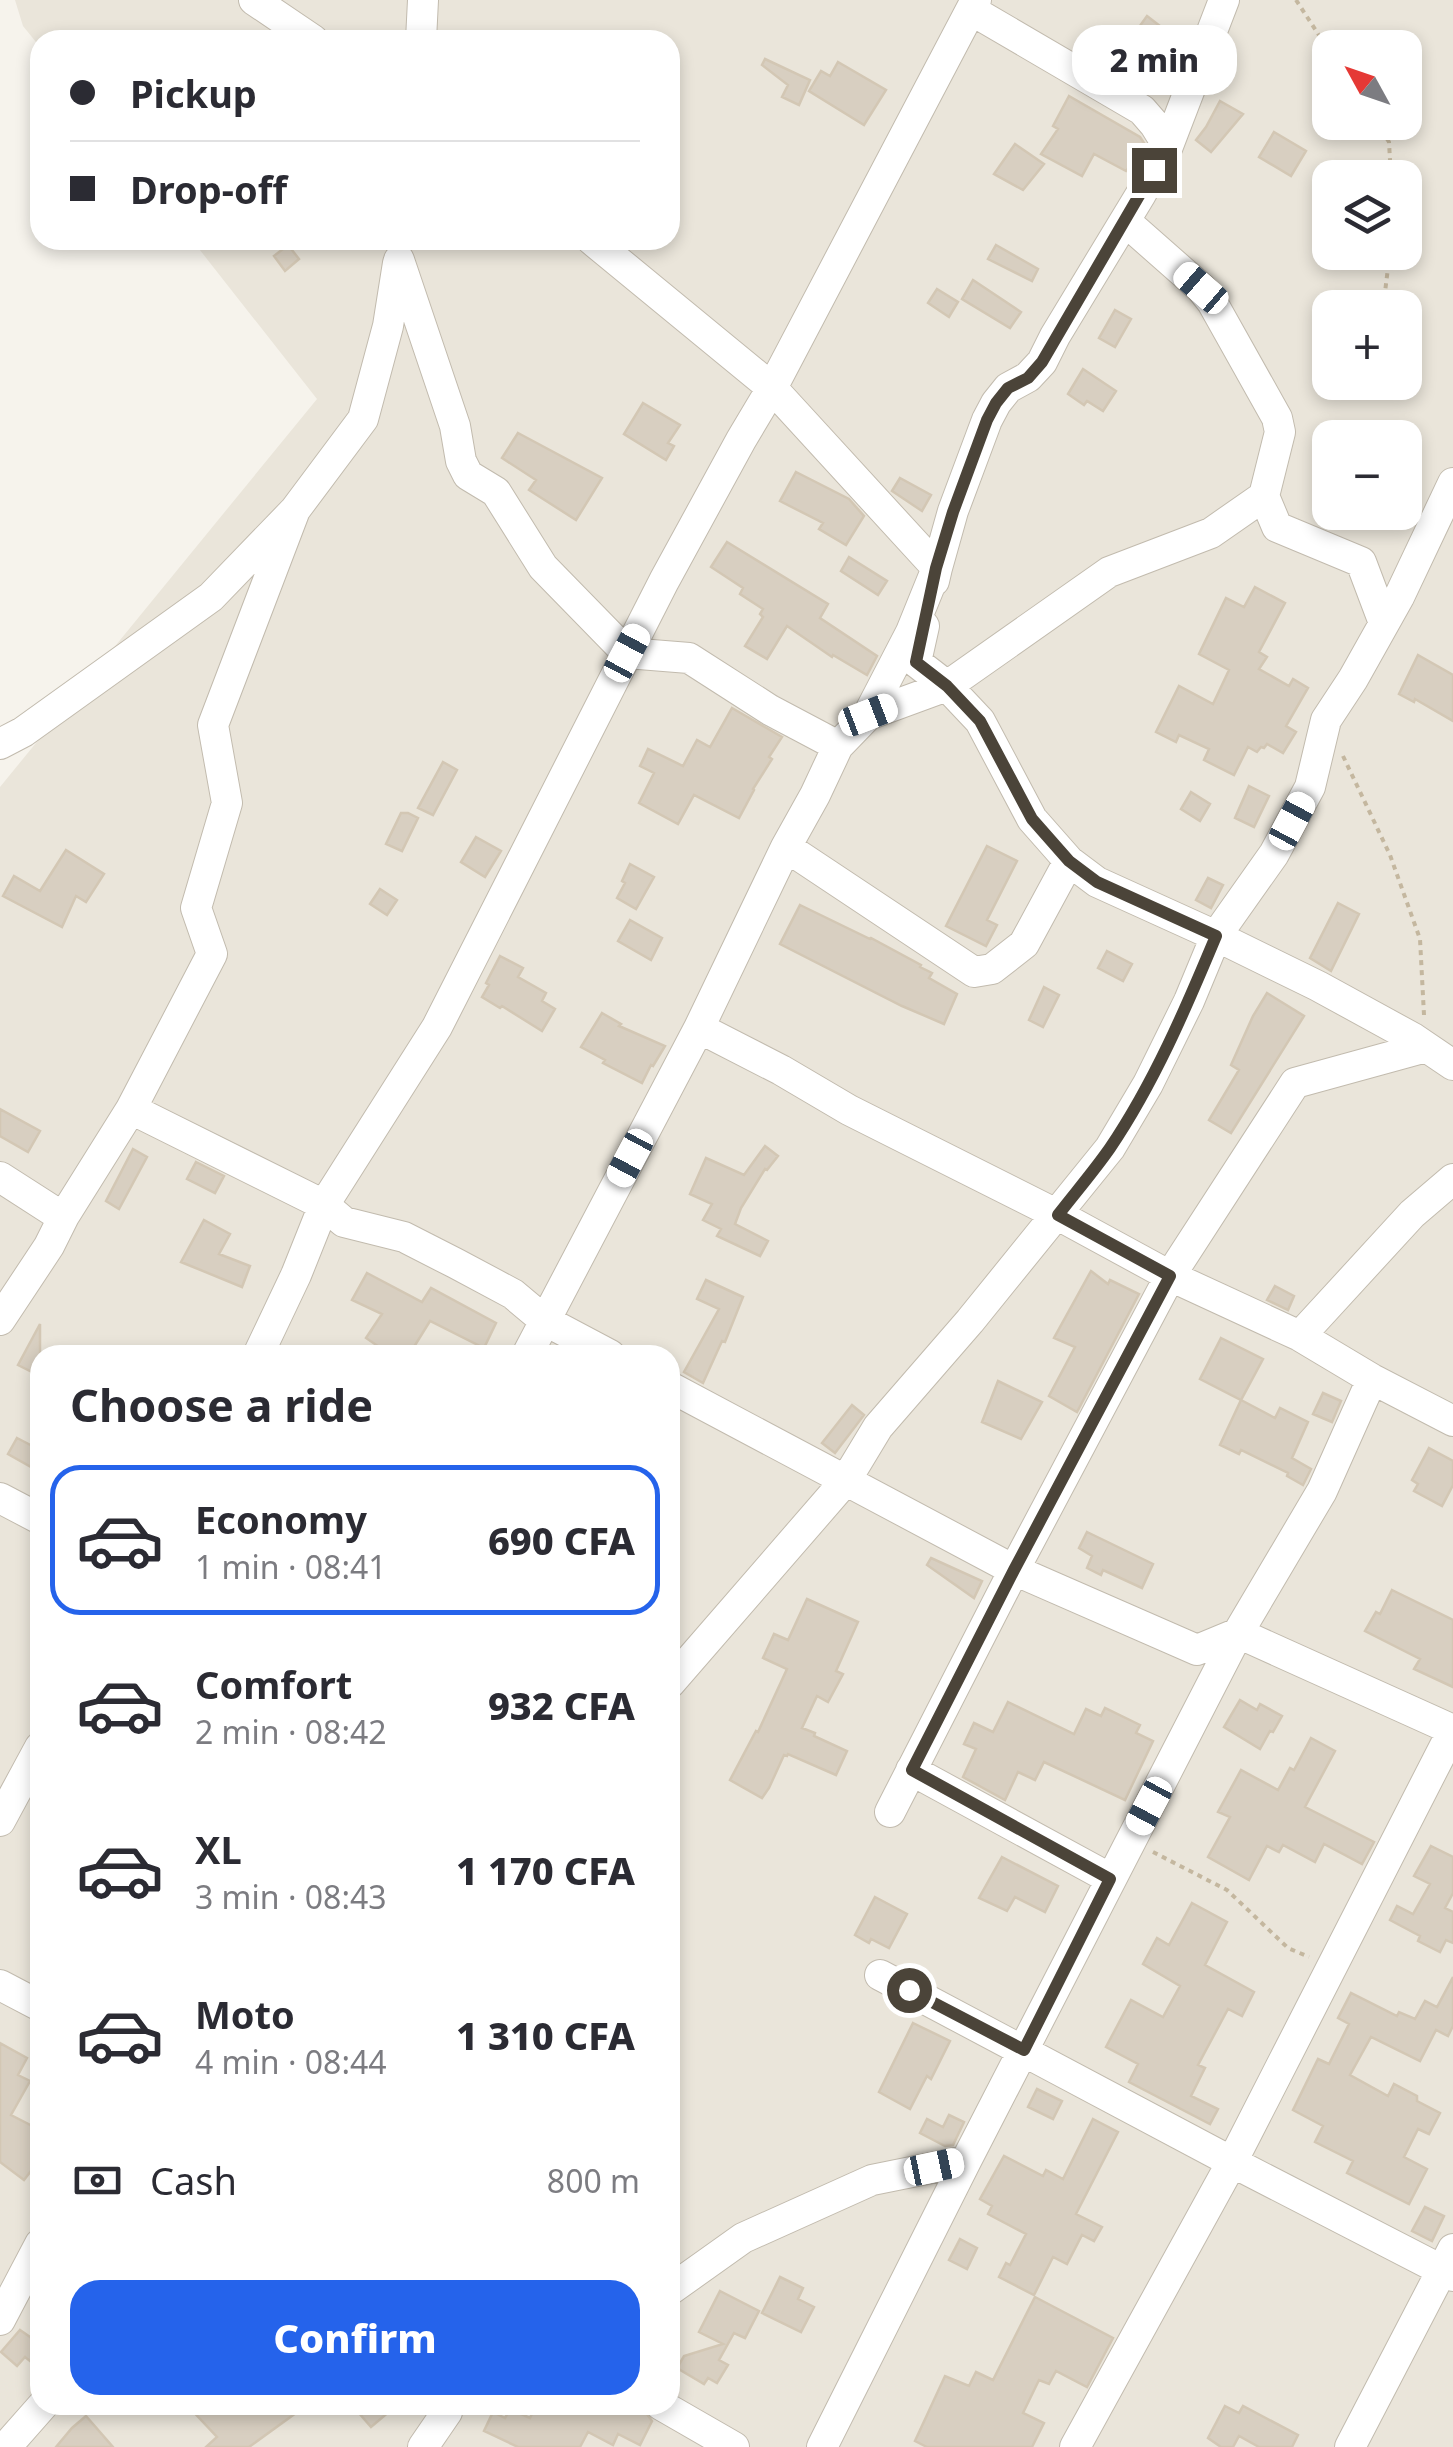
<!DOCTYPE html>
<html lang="en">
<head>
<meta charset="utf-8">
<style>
  body { margin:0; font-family:"Noto Sans",sans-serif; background:#f2f2f3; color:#2b2b33; height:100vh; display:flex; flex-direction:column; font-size:38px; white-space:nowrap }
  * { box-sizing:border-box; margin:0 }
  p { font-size:32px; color:#7c7c81 }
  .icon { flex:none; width:55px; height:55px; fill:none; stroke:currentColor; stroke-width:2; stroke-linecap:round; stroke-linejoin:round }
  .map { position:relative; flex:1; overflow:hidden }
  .details { position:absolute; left:30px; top:1345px; width:650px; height:1070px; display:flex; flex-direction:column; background:#fff; border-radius:30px; box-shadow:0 5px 15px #0003 }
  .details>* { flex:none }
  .banner { position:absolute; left:30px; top:30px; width:650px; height:220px; border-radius:30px; box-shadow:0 5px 15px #0003; display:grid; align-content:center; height:220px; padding:0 40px; background:#fff }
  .needle { width:65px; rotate:310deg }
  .controls { position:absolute; left:1312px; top:30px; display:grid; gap:20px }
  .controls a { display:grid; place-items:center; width:110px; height:110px; border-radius:20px; background:#fff; box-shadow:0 5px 15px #0003; font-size:50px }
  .end { position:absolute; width:45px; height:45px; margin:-22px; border:12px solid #4b4439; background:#fff; box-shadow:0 0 0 5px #fff }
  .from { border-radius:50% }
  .bubble { position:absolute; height:70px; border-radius:30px; background:#fff; box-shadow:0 5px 15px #0003; font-size:32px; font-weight:800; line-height:70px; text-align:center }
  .car { position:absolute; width:30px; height:60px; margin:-30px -15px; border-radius:12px; box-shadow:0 0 8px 2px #0007; background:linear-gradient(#fff 24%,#345 0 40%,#fff 0 76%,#345 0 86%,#fff 0) }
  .banner b { display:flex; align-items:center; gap:35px; height:95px; font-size:38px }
  .banner b+b { border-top:2px solid #e1e1e2 }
  .banner i { width:25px; height:25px; background:#2b2b33 }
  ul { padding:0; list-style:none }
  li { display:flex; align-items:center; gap:30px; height:150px; margin:0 20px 15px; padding:0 20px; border:5px solid transparent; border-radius:30px }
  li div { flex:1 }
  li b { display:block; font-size:38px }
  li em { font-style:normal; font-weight:800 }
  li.active { border-color:#2563eb }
  li>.icon { width:90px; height:90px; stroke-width:1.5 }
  h2 { padding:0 40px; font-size:45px; line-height:120px }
  .pay { display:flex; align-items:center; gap:25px; height:110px; padding:0 40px; font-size:38px }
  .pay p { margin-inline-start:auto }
  .button { display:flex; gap:20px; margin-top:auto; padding:20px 40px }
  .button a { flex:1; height:115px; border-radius:30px; background:#2563eb; color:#fff; font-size:40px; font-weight:800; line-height:115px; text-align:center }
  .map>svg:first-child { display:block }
  .residential { fill:#eae5da; fill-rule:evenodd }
  .building { fill:#d8cfc1; stroke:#d3c7b4; stroke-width:2.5 }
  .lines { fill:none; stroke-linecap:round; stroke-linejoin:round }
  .minor-casing { stroke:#c2bbae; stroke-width:32 }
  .path { stroke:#c4b79f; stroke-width:4; stroke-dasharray:5 5; stroke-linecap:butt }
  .minor { stroke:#fff; stroke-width:30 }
  .route { stroke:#4b4439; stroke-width:12 }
</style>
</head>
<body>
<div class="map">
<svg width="1453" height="2447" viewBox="0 0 1453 2447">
  <rect width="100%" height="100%" fill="#f6f3ec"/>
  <path class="residential" d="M 15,0 L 1453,0 L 1453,2447 L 0,2447 L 0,787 L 317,399 L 192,240 L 670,240 L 670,40 L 40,40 L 40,47 L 23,26 ZM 1330,48 L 1405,48 L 1405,122 L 1330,122 ZM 1330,178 L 1405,178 L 1405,252 L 1330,252 ZM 1330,308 L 1405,308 L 1405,382 L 1330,382 ZM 1330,438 L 1405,438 L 1405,512 L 1330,512 ZM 40,1355 L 670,1355 L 670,2405 L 40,2405 Z"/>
  <path class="building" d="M 1147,16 L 1169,33 L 1154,53 L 1132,37 Z
    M 765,59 L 810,80 L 799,105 L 782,97 L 788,85 L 762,65 Z
    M 838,62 L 886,90 L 864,125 L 809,91 L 821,71 L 830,76 Z
    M 1069,96 L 1140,137 L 1146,146 L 1126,171 L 1094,154 L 1082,176 L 1041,154 L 1058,129 L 1053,126 Z
    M 1220,101 L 1243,114 L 1211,152 L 1196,140 L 1206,127 Z
    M 1274,132 L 1306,151 L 1291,176 L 1259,157 Z
    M 1015,144 L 1044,164 L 1023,190 L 994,174 Z
    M 288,245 L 299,259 L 285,271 L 274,256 Z
    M 996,245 L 1038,269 L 1032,281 L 988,259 Z
    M 973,280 L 1021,312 L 1010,328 L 962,299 Z
    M 937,289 L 958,302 L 949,317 L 928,303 Z
    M 1115,310 L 1131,319 L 1115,347 L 1099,338 Z
    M 1083,369 L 1116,391 L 1103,411 L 1087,401 L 1084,405 L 1068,394 Z
    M 643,403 L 680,425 L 668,443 L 674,446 L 666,460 L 624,434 Z
    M 518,433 L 602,478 L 576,520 L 529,490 L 536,480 L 502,458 Z
    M 796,472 L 849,499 L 864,516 L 846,545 L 819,529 L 823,523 L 780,501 Z
    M 900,478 L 931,495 L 922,511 L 892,491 Z
    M 727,542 L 828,604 L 820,618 L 877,656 L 867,675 L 833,655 L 832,657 L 787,626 L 767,659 L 745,646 L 763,617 L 760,614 L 763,609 L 740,594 L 743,588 L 711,567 Z
    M 849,557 L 887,581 L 878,595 L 841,571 Z
    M 1255,587 L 1285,603 L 1259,652 L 1267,657 L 1259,669 L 1289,686 L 1293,679 L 1308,688 L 1286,726 L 1296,732 L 1283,753 L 1267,744 L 1264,748 L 1261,747 L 1257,752 L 1248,747 L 1234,775 L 1204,760 L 1209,749 L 1179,735 L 1176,742 L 1156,732 L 1179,686 L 1213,704 L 1229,670 L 1199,654 L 1226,598 L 1244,607 Z
    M 1418,655 L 1453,675 L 1453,721 L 1415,699 L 1414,702 L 1399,694 Z
    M 732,708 L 782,737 L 769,757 L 772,759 L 753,789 L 754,790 L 739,818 L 694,795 L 678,824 L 639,803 L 654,773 L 640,766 L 648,749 L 683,766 L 697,740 L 710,747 Z
    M 443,762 L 457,770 L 433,815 L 418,808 Z
    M 1249,786 L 1269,796 L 1254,827 L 1235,818 Z
    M 1191,792 L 1210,804 L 1200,821 L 1181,809 Z
    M 401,813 L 408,813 L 418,818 L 402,851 L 386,844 Z
    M 476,837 L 501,851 L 485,877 L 461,862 Z
    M 987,846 L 1017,861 L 987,920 L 997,925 L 986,946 L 946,926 Z
    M 66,850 L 104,874 L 86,902 L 76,896 L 62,927 L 3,896 L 14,876 L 40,891 Z
    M 630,864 L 654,877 L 636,909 L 617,898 L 625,883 L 622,881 Z
    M 1208,878 L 1223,885 L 1211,908 L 1196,900 Z
    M 380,889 L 397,900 L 387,915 L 370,904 Z
    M 1338,903 L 1359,914 L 1331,971 L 1310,958 Z
    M 800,905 L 870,939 L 871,938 L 921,965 L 920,967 L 932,973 L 929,978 L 957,994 L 944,1024 L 902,1006 L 780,944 Z
    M 630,920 L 662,938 L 651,960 L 618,941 Z
    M 1107,951 L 1132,964 L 1123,981 L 1098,968 Z
    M 500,956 L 523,968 L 518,977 L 546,993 L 542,1001 L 555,1009 L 542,1031 L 502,1006 L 500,1008 L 482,997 L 489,985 L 486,983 Z
    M 1044,987 L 1059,995 L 1043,1027 L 1029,1020 Z
    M 1267,993 L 1304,1016 L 1231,1133 L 1209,1120 L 1239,1070 L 1231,1065 L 1253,1016 Z
    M 602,1013 L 621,1024 L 619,1026 L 665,1046 L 653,1066 L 651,1065 L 642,1083 L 603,1063 L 605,1060 L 581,1047 Z
    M 0,1109 L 40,1131 L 28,1152 L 0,1136 Z
    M 765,1146 L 778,1156 L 767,1170 L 765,1169 L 741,1208 L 735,1224 L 768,1241 L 760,1256 L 717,1236 L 721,1229 L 703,1220 L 712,1204 L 690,1194 L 706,1158 L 744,1175 Z
    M 133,1149 L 147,1157 L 119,1209 L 106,1201 Z
    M 196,1162 L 224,1176 L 215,1193 L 187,1179 Z
    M 204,1220 L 230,1234 L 219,1254 L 250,1266 L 242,1287 L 181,1262 Z
    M 1091,1271 L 1108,1284 L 1110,1280 L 1139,1294 L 1077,1412 L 1049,1396 L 1075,1347 L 1054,1338 Z
    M 367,1273 L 422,1302 L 431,1288 L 496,1323 L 484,1348 L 430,1321 L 409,1355 L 391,1355 L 366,1338 L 382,1314 L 352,1300 Z
    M 706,1280 L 743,1297 L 725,1342 L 722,1341 L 703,1383 L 684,1372 L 719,1309 L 697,1299 Z
    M 1275,1286 L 1294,1296 L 1288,1310 L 1267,1300 Z
    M 40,1324 L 40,1376 L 18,1365 Z
    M 1221,1338 L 1263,1359 L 1241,1400 L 1200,1379 Z
    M 998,1381 L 1042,1402 L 1021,1439 L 982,1422 Z
    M 1323,1393 L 1341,1401 L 1332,1422 L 1313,1414 Z
    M 1241,1400 L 1275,1418 L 1280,1408 L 1308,1422 L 1292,1458 L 1311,1469 L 1303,1485 L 1287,1476 L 1288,1473 L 1241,1450 L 1239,1454 L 1220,1445 Z
    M 852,1405 L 864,1415 L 835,1453 L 822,1443 Z
    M 17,1438 L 40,1450 L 40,1472 L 8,1454 Z
    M 1429,1448 L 1453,1461 L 1453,1485 L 1442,1506 L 1414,1491 L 1418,1484 L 1412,1480 Z
    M 1087,1532 L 1153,1564 L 1142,1588 L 1103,1570 L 1101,1575 L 1087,1568 L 1092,1556 L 1079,1548 Z
    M 931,1558 L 982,1581 L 974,1598 L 927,1565 Z
    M 1392,1590 L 1453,1620 L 1453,1687 L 1414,1669 L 1420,1659 L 1365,1631 L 1376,1612 L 1380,1614 Z
    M 807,1599 L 858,1622 L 836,1671 L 843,1674 L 828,1702 L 817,1696 L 802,1728 L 815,1733 L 814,1736 L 847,1751 L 836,1775 L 788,1754 L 787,1756 L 784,1755 L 769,1788 L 762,1798 L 730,1780 L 756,1731 L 758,1732 L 787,1669 L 763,1658 L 774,1634 L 788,1640 Z
    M 1240,1700 L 1257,1710 L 1260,1704 L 1282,1716 L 1273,1732 L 1270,1731 L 1260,1749 L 1224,1727 Z
    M 1008,1702 L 1074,1734 L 1086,1709 L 1101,1716 L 1105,1708 L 1140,1725 L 1136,1733 L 1153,1741 L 1125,1800 L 1044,1762 L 1035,1780 L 1018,1772 L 1005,1800 L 963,1777 L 976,1749 L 964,1744 L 974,1723 L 993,1732 Z
    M 1311,1738 L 1335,1751 L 1305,1807 L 1374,1842 L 1362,1864 L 1324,1844 L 1315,1862 L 1283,1845 L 1279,1852 L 1267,1846 L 1249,1880 L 1208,1857 L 1230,1817 L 1218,1812 L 1241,1770 L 1278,1790 L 1290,1768 L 1294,1770 Z
    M 1431,1846 L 1453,1857 L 1453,1893 L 1445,1908 L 1453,1912 L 1453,1943 L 1446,1940 L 1440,1952 L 1418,1941 L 1420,1936 L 1390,1920 L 1397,1906 L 1413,1914 L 1430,1884 L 1414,1876 Z
    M 1002,1857 L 1058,1886 L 1045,1912 L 1015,1897 L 1007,1911 L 979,1898 Z
    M 875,1897 L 907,1914 L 889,1948 L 871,1939 L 869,1943 L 855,1935 Z
    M 1192,1903 L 1227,1922 L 1205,1965 L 1254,1992 L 1242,2016 L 1228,2009 L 1198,2065 L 1205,2068 L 1191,2096 L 1218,2109 L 1210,2124 L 1129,2082 L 1138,2064 L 1106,2047 L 1131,2000 L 1163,2017 L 1180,1986 L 1143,1964 L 1157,1938 L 1169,1945 Z
    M 1453,1977 L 1453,2026 L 1448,2036 L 1436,2030 L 1420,2061 L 1371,2037 L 1350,2075 L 1388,2096 L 1394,2084 L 1417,2096 L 1417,2101 L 1440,2113 L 1429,2134 L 1418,2129 L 1404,2157 L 1427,2169 L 1409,2204 L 1347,2173 L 1353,2161 L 1315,2142 L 1323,2126 L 1293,2110 L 1318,2059 L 1329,2064 L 1349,2024 L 1338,2018 L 1351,1993 L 1397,2016 L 1399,2012 L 1415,2019 L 1425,2001 L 1437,2007 Z
    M 913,2023 L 950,2041 L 931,2079 L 927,2076 L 910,2109 L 879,2092 Z
    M 0,2043 L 27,2058 L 18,2075 L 30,2081 L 11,2115 L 40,2130 L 40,2159 L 24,2180 L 0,2162 Z
    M 1037,2089 L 1062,2101 L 1053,2119 L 1028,2107 Z
    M 949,2115 L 964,2122 L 953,2145 L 945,2146 L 920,2133 L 927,2119 L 943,2127 Z
    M 1093,2119 L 1118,2132 L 1076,2214 L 1102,2227 L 1094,2241 L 1082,2235 L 1067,2264 L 1053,2257 L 1034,2295 L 999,2277 L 1006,2263 L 1010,2265 L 1026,2234 L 988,2214 L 992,2206 L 980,2199 L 1004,2156 L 1043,2176 L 1046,2170 L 1063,2179 Z
    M 1425,2207 L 1444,2216 L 1432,2241 L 1412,2231 Z
    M 960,2239 L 977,2248 L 967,2269 L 949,2260 Z
    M 780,2277 L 803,2288 L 798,2299 L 814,2307 L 801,2332 L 762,2313 Z
    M 720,2291 L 759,2311 L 745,2338 L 734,2333 L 719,2360 L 728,2365 L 717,2383 L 708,2378 L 704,2384 L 677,2368 L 684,2356 L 723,2344 L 699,2332 Z
    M 1035,2297 L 1113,2338 L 1087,2387 L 1056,2371 L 1049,2384 L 1039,2380 L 1023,2413 L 1044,2423 L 1032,2447 L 927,2447 L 915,2441 L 945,2376 L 969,2386 L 976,2372 L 993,2380 Z
    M 20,2330 L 40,2344 L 40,2369 L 25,2357 L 17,2366 L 1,2352 Z
    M 187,2405 L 307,2405 L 249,2447 L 206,2447 L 217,2437 Z
    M 352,2405 L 397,2405 L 371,2427 Z
    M 536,2405 L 632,2405 L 644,2410 L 652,2421 L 640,2445 L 618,2434 L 613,2445 L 588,2432 L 580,2447 L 518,2447 L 484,2431 L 493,2412 L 505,2418 L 510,2409 L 530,2418 Z
    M 1225,2406 L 1239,2413 L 1243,2406 L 1298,2435 L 1292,2447 L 1259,2447 L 1239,2436 L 1233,2447 L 1221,2447 L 1208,2438 Z
    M 86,2416 L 113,2447 L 56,2447 L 72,2428 Z"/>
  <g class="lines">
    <defs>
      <path id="minor" d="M 254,0 L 313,40
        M 971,10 L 1142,110 L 1155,125 L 1168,146
        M 421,40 L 423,0
        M 1125,221 L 1201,288 L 1212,302 L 1277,418 L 1280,432 L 1264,496 L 1277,527 L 1361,562 L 1384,623
        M 592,240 L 772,388 L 937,568 L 934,581
        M 399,260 L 455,426 L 461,461 L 468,475 L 496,492 L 543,567 L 627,653 L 689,658 L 770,710 L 838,746
        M 924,626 L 916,662 L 947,686 L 980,721 L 1032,819 L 1069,861 L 1097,882 L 1216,936 L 1318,986 L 1413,1038 L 1453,1065
        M 868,715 L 947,686 L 1109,572 L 1211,533 L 1264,496
        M 0,744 L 23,732 L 211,597 L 295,510 L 363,419 L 388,326 L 398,263
        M 786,847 L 974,972 L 992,969 L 1024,944 L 1069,861
        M 699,1028 L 781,1070 L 849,1110 L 1058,1215 L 1170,1276 L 1300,1336 L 1372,1379 L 1453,1421
        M 131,1109 L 324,1205 L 344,1222 L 404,1237 L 455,1263 L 513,1294 L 544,1320 L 610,1355
        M 0,1177 L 53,1211 L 64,1216
        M 0,1320 L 49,1246 L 64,1216 L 131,1109 L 212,954 L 196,908 L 227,803 L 213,725 L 295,510
        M 1300,1336 L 1412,1214 L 1453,1179
        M 258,1355 L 296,1275 L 324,1205 L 437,1027 L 664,581 L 741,440 L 772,388 L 976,0
        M 527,1355 L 699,1028 L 786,847 L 815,795 L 838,746 L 868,715 L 911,632 L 937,568 L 953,511 L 987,420 L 996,403 L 1008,388 L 1028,377 L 1042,362 L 1055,336 L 1141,194 L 1168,146 L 1224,0
        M 670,1387 L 1014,1570 L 1197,1650 L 1238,1633 L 1453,1730
        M 0,1498 L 40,1519
        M 670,1683 L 846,1480 L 878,1427 L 970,1321 L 1110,1148 L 1148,1084 L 1189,1001 L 1216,936 L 1274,854 L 1310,787 L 1326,720 L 1353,679 L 1399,597 L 1453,483
        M 911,1770 L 1111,1879
        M 890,1812 L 1014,1570 L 1170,1276 L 1295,1083 L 1426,1047
        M 0,1821 L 40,1747
        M 880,1975 L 1232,2162 L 1453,2276
        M 0,1985 L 40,2006
        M 670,2290 L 743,2238 L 872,2180 L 966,2161
        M 0,2320 L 40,2244
        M 661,2405 L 734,2447
        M 6,2447 L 43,2405
        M 423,2447 L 447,2412 L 449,2405
        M 822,2447 L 966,2161 L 1238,1633 L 1322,1491 L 1372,1379
        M 1075,2447 L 1232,2162 L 1453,1730
        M 1350,2447 L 1453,2249"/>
    </defs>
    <use href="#minor" class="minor-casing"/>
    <path class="path" d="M 1296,0 L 1330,52
      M 1376,122 L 1389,142 L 1391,178
      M 1383,308 L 1390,252
      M 1343,756 L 1390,855 L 1420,939 L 1424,1015
      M 1153,1852 L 1227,1890 L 1288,1948 L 1309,1957"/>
    <use href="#minor" class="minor"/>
  </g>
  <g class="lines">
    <path class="route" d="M 909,1990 L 1024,2050 L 1110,1879 L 912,1770 L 1014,1570 L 1170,1276 L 1058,1215 C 1075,1193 1094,1171 1110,1148 C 1154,1083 1186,1008 1216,936 L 1097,882 L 1069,861 L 1032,819 L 980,721 L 947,686 L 916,662 L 936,568 L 953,512 L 987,420 L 996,403 L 1008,388 L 1028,378 L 1042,362 L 1154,170"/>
  </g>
</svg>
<div class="controls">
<a><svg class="needle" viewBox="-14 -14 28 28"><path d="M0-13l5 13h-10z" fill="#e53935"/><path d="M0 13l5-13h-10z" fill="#7c7c81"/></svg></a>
<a><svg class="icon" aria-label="layers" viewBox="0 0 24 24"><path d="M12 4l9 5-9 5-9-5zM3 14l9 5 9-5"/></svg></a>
<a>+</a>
<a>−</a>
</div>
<i class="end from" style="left:909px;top:1990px"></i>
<i class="end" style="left:1154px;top:170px"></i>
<div class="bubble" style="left:1072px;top:25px;width:165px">2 min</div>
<i class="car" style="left:1201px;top:288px;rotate:311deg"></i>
<i class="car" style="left:627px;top:653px;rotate:28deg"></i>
<i class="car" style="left:868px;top:715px;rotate:69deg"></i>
<i class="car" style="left:1292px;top:821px;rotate:28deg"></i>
<i class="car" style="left:630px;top:1158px;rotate:208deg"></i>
<i class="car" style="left:1149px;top:1806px;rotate:208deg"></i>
<i class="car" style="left:934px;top:2167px;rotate:78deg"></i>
<div class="banner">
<b><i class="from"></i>Pickup</b>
<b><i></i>Drop-off</b>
</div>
<section class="details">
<h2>Choose a ride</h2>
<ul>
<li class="active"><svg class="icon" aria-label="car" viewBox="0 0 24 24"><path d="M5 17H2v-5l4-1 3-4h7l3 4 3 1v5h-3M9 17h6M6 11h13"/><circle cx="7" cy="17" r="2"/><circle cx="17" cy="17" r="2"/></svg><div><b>Economy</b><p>1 min · 08:41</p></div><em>690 CFA</em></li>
<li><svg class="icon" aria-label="car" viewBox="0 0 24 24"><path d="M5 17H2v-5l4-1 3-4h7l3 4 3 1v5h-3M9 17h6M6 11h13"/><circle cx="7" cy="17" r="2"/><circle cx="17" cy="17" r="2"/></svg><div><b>Comfort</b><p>2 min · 08:42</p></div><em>932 CFA</em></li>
<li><svg class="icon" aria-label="car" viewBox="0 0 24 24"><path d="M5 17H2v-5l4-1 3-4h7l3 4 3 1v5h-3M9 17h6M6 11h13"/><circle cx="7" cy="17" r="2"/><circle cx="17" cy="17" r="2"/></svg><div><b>XL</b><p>3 min · 08:43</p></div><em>1 170 CFA</em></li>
<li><svg class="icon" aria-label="car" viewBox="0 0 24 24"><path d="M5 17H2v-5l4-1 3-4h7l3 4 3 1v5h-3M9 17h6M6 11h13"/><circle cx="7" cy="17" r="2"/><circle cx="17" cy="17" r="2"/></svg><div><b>Moto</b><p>4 min · 08:44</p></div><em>1 310 CFA</em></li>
</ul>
<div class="pay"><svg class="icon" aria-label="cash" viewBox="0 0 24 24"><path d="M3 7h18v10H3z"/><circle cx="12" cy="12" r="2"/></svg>Cash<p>800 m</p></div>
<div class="button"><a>Confirm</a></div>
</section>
</div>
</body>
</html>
